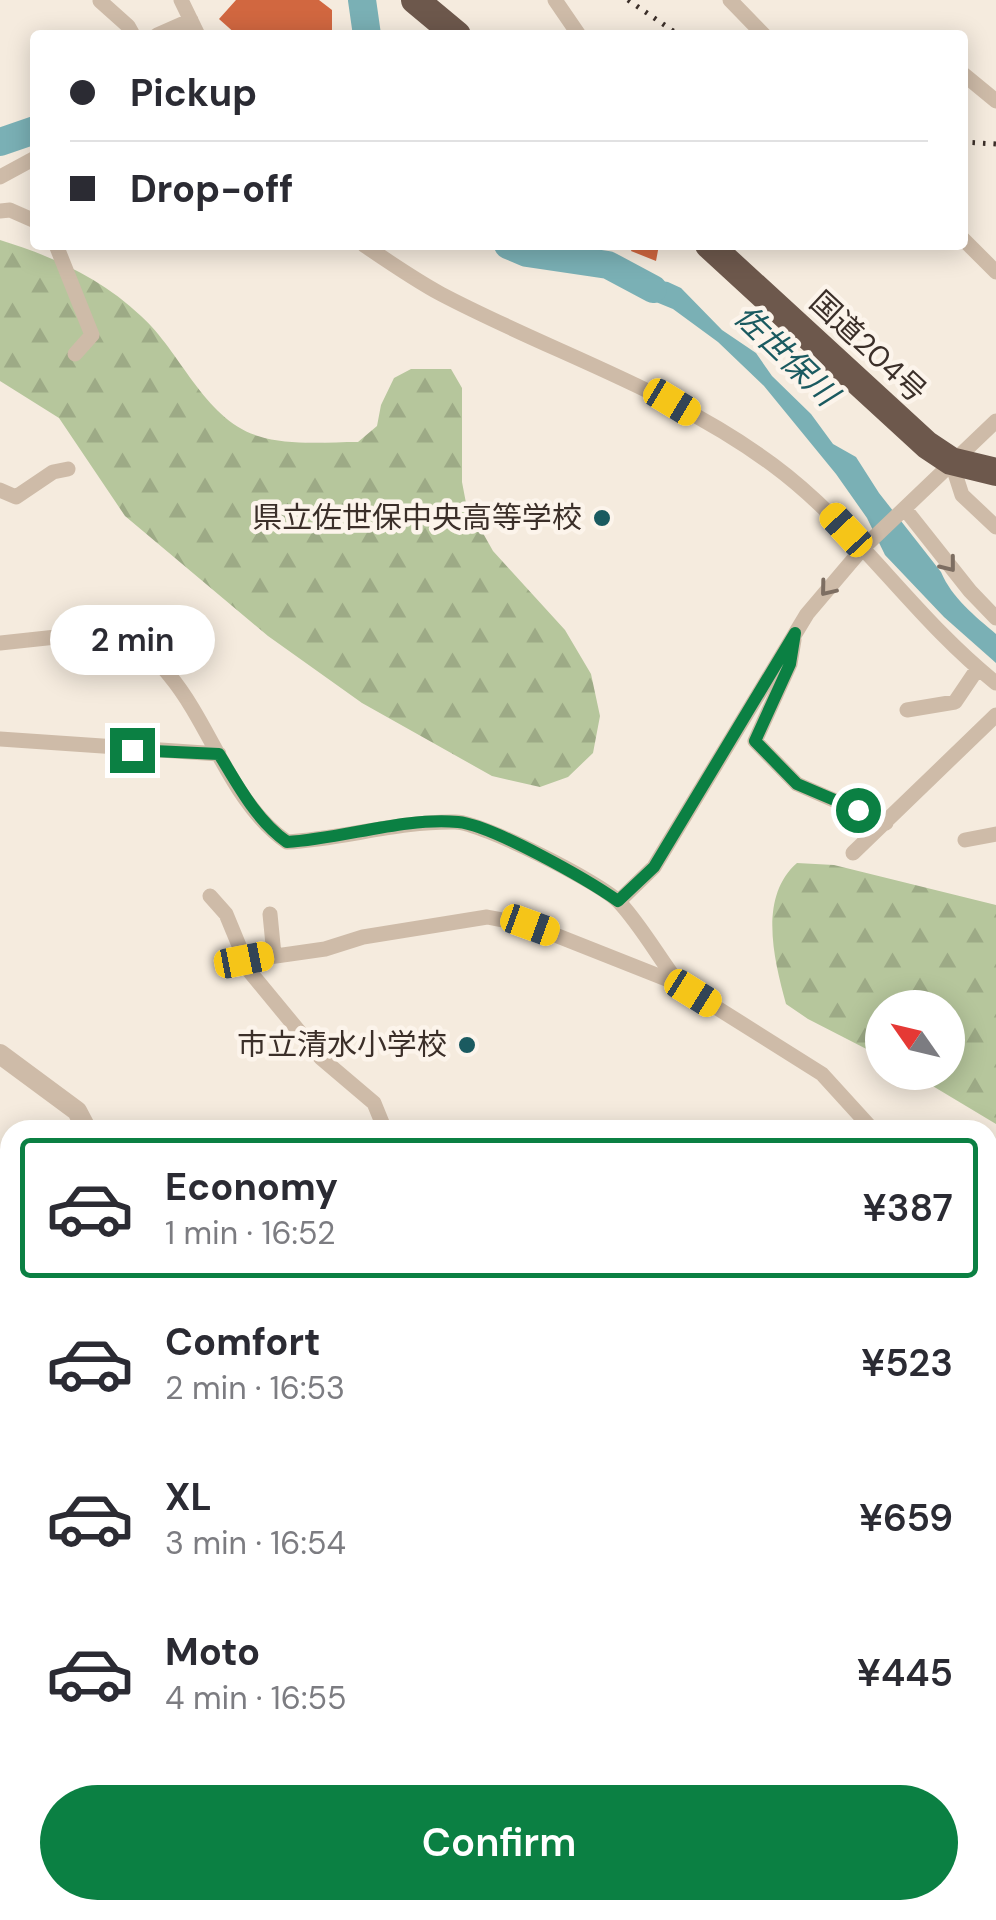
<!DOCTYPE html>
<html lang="en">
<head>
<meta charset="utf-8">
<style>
  body { margin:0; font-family:"DM Sans","Noto Sans JP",sans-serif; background:#f7f7f7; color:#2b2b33; height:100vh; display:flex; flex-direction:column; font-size:38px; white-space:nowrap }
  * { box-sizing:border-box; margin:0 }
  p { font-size:32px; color:#7c7c81 }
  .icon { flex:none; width:55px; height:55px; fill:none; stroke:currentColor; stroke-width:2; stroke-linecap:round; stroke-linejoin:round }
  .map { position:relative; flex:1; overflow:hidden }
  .side { position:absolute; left:0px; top:1120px; width:998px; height:800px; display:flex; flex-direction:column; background:#fff; border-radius:30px 30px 0 0; box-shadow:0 5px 25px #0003 }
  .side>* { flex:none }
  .guide { position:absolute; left:30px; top:30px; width:938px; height:220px; border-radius:10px; box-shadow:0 5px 25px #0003; display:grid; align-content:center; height:220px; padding:0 40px; background:#fff }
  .needle { width:65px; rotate:304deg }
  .tools { position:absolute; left:865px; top:990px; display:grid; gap:20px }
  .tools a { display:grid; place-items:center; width:100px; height:100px; border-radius:50%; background:#fff; box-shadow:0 5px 25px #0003; font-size:50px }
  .end { position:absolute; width:45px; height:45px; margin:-22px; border:12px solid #0b8043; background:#fff; box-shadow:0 0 0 5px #fff }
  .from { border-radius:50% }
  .bubble { position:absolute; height:70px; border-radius:35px; background:#fff; box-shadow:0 5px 25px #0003; font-size:32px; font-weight:600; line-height:70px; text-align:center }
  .car { position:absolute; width:30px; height:60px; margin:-30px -15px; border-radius:12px; box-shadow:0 0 8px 2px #0007; background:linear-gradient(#f5c518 24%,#345 0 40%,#f5c518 0 76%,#345 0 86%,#f5c518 0) }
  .guide b { display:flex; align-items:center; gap:35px; height:95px; font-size:38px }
  .guide b+b { border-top:2px solid #e1e1e2 }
  .guide i { width:25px; height:25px; background:#2b2b33 }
  ul { padding:18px 0 0; list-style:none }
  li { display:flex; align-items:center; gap:30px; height:140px; margin:0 20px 15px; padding:0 20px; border:5px solid transparent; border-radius:10px }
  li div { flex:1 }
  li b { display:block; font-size:38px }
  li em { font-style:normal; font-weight:600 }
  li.active { border-color:#0b8043 }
  li>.icon { width:90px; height:90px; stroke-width:1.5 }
  .primary-button { display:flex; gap:20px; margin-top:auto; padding:20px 40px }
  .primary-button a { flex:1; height:115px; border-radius:60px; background:#0b8043; color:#fff; font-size:40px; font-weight:600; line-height:115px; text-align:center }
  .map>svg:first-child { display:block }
  .forest { fill:url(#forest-firs) }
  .water { fill:#7ab0b5 }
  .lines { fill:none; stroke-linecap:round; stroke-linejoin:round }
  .stream { stroke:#7ab0b5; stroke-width:5 }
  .river { stroke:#7ab0b5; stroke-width:28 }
  .building { fill:#d16740 }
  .minor { stroke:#cebba8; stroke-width:15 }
  .tertiary { stroke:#cebba8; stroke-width:20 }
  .trunk { stroke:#6d584c; stroke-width:28 }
  .rail { stroke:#3b2f29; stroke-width:5; stroke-dasharray:2.5 8; stroke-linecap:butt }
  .oneway { stroke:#7d6e62 }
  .route { stroke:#0b8043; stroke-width:12 }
  .poi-dot { fill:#1a5a60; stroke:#fcf4eb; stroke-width:4 }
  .labels { text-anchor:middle; stroke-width:9; stroke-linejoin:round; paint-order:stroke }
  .street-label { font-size:30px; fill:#3b2f29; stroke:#fcf4eb }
  .poi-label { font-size:30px; fill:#3b2f29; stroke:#fcf4eb; text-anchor:end }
  .water-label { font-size:32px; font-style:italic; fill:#1a5a60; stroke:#fcf4eb }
</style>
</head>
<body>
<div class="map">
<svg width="996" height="1920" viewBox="0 0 996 1920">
  <defs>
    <pattern id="forest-firs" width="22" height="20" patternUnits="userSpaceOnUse" patternTransform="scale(2.5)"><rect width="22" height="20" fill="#b6c69c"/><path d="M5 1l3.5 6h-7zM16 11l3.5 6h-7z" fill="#9daa86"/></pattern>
  </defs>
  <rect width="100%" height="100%" fill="#f5ebde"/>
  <path class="forest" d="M 0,240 C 52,256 101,278 141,316 C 181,352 204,419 258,436 C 289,446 326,442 358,442 L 377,426 L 381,405 L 394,378 L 411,369 L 451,369 L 462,388 L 462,482 L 466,503 L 493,551 L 565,630 L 591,674 L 600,716 L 593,753 L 568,777 L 540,787 L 492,776 L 362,703 L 268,636 L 125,516 L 59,418 L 0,381 Z
    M 797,863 L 834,865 L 996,905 L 996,1124 L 911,1073 L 948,1072 L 948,1008 L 882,1008 L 882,1057 L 808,1019 L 786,1004 C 774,960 758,897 797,863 Z
    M 12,1910 L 411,1910 L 416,1920 L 0,1920 Z
    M 507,1910 L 575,1910 L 569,1920 L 501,1920 Z"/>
  <path class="water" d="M 617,274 L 668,282 L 681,288 L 722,330 L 756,353 L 772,376 L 811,414 L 833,444 L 856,457 L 879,493 L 941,572 C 952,598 975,616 996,634 L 996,663 L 944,617 L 885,555 L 867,518 L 836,474 L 764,386 L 718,342 L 673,309 L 651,300 Z"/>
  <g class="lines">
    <path class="stream" d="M 17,1920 L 21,1910"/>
    <path class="river" d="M 362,0 L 367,35
      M 0,142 L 35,130
      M 508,245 L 527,253 L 608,265 L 653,289
      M 988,1194 L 996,1199
      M 0,1372 L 10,1372"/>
  </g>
  <path class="building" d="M 236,0 L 319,0 L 332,10 L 332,35 L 237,35 L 219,19 Z
    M 633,245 L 659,245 L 656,261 L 631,251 Z"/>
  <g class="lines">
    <path class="minor" d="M 181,0 L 198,35
      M 555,0 L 579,35
      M 730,0 L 764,35
      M 100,1 L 128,26 L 133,35
      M 157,35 L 191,20
      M 962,73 L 996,101
      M 0,177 L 35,158
      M 0,211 L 10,210 L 35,221
      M 962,238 L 996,272
      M 56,245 L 92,335 L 75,354
      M 364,245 C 389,262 415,280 441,294 C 551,352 672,390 773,465 C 857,527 914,618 996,683
      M 951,461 L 962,495 L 996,527
      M 0,490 L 16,497 L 53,472 L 68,469
      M 905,509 L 970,591 L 996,618
      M 794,640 L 790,664 L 755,741 L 797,784 L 886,823
      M 0,643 L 84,634 L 123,635 C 139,647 157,659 170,676 C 212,727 231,803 287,842 C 343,839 398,821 455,822 C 481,822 602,883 620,903 C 642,927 659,958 679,984
      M 907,710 L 955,702 L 978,668
      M 0,739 L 219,754
      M 965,840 L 996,834
      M 853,853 L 996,715
      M 210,896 L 226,914 L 245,960
      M 619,901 L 654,867 L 807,614 L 863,548 L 996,421
      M 270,914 L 274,955
      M 385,1130 L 374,1103 L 321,1058 L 241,961 L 325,949 L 363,937 L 487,917 L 530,925 L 679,984 L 822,1074 L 873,1130
      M 0,1197 L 10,1197
      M 988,1256 L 996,1265
      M 0,1352 L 10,1352
      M 988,1547 L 996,1564
      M 0,1630 L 10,1629
      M 637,1910 L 642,1910
      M 793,1910 L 793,1920
      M 869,1910 L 891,1920
      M 977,1920 L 996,1910"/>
    <path class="tertiary" d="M 0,1054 L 77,1111 L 87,1130
      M 0,1274 L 10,1272
      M 988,1348 L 996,1345
      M 988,1500 L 996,1502
      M 0,1575 L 10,1578
      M 416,1910 L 418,1920"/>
    <path class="trunk" d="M 415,0 L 457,35
      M 709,245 L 927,445 L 951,461 L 996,472"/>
    <path class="rail" d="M 628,0 L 679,35
      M 962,142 L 996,144"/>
  </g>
  <defs><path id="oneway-chevron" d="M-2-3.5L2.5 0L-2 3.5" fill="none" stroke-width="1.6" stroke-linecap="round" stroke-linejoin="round" transform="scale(2.5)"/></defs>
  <g class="oneway">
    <use href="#oneway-chevron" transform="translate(949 565) rotate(52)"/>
    <use href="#oneway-chevron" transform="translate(827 589) rotate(129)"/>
  </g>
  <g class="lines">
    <path class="route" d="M 132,750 L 219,754 C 238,785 256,820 287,842 C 342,839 403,817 458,822 C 492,825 588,880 618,901 L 654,867 L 795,633 L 790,664 L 755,741 L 797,784 L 858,810"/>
  </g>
  <g class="poi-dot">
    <circle cx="602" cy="518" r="10"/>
    <circle cx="467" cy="1045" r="10"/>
  </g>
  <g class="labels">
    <g class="street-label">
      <text transform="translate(868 347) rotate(43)" y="10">国道204号</text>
    </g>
    <g class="poi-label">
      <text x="582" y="528">県立佐世保中央高等学校</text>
      <text x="447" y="1055">市立清水小学校</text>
    </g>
    <g class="water-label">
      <text transform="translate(786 355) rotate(44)" y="11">佐世保川</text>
    </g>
  </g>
</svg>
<div class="tools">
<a><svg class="needle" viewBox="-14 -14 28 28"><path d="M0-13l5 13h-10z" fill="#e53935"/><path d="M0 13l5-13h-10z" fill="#7c7c81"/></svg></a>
</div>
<i class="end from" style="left:858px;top:810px"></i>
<i class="end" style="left:132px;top:750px"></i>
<div class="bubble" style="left:50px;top:605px;width:165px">2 min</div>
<i class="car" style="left:672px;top:402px;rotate:121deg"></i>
<i class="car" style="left:846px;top:530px;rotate:317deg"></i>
<i class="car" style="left:530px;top:925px;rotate:110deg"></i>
<i class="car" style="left:244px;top:960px;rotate:79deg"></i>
<i class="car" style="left:693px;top:993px;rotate:122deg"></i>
<div class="guide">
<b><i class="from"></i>Pickup</b>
<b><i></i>Drop-off</b>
</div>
<section class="side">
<ul>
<li class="active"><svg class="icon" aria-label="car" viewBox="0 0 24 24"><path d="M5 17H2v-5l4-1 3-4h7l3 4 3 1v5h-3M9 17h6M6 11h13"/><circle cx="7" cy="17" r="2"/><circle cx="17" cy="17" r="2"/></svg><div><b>Economy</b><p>1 min · 16:52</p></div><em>¥387</em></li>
<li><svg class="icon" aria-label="car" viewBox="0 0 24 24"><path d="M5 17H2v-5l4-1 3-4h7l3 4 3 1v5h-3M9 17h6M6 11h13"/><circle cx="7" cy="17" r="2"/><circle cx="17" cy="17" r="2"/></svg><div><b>Comfort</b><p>2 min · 16:53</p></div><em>¥523</em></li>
<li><svg class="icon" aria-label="car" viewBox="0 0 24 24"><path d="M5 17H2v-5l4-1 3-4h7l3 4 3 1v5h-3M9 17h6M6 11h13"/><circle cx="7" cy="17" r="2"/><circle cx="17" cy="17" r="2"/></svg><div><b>XL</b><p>3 min · 16:54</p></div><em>¥659</em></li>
<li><svg class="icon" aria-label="car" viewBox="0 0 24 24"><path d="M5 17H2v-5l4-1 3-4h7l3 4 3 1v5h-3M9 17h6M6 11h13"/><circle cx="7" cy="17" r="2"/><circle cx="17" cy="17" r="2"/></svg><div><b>Moto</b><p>4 min · 16:55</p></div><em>¥445</em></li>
</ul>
<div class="primary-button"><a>Confirm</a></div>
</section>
</div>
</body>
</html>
